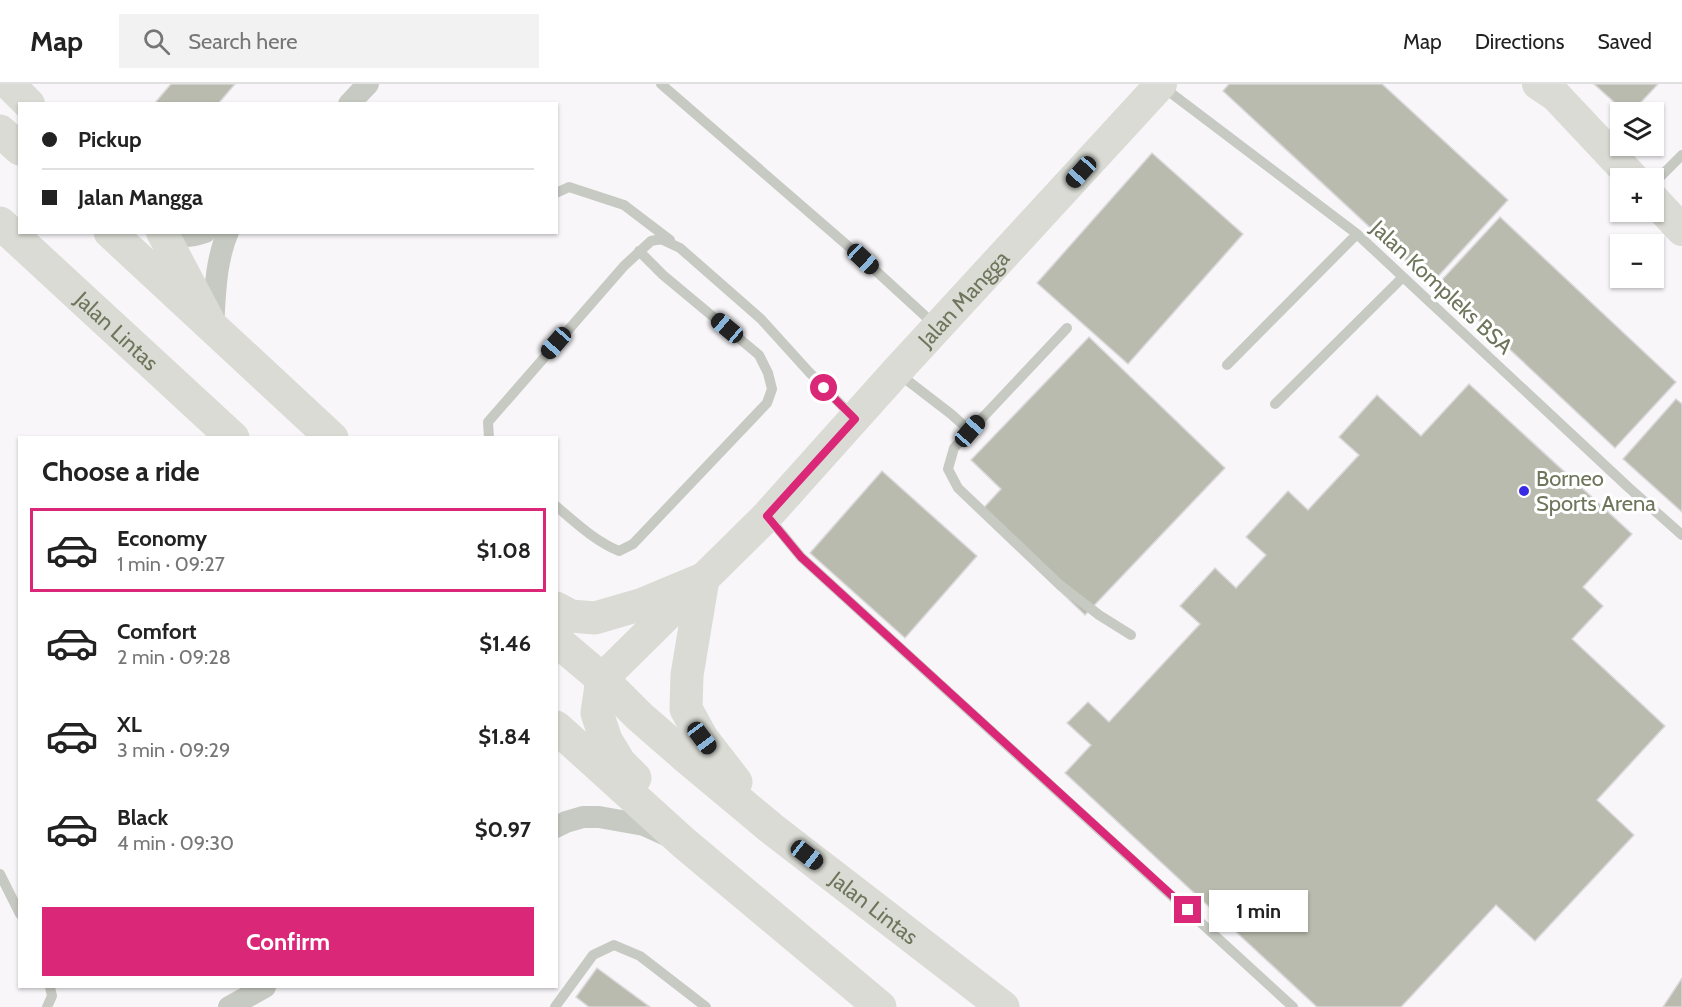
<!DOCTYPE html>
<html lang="en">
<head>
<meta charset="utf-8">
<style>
  body { margin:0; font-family:Cabin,sans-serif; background:#f2f2f2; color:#222; height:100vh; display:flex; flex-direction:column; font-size:22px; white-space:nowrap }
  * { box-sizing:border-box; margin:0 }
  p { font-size:20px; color:#767676 }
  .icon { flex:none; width:33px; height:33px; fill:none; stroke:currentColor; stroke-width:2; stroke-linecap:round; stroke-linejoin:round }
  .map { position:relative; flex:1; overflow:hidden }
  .sheet { position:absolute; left:18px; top:352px; width:540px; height:552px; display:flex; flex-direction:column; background:#fff; border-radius:0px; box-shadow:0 2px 4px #0004 }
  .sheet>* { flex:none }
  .top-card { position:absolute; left:18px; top:18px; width:540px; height:132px; border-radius:0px; box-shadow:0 2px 4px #0004; display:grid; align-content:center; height:132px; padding:0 24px; background:#fff }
  .buttons { position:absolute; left:1610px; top:18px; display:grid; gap:12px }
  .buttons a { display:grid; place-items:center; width:54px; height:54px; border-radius:0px; background:#fff; box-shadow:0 2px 4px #0004; font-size:30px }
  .end { position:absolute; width:27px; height:27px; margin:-14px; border:8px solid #db2777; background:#fff; box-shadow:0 0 0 3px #fff }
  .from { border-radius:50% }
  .bubble { position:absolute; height:42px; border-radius:0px; background:#fff; box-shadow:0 2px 4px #0004; font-size:20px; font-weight:700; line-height:42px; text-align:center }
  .car { position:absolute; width:18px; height:36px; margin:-18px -9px; border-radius:8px; box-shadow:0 0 4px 2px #0007; background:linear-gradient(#222 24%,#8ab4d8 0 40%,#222 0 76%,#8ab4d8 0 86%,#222 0) }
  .top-card b { display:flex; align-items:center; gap:21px; height:57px; font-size:22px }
  .top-card b+b { border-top:2px solid #e0e0e0 }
  .top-card i { width:15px; height:15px; background:#222 }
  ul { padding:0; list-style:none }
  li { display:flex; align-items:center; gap:18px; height:84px; margin:0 12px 9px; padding:0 12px; border:3px solid transparent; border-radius:0px }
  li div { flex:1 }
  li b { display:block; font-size:22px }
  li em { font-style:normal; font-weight:700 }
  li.on { border-color:#db2777 }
  li>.icon { width:54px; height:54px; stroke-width:1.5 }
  h2 { padding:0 24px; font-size:27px; line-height:72px }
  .button { display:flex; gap:12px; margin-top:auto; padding:12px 24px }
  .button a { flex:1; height:69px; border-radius:0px; background:#db2777; color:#fff; font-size:24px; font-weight:700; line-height:69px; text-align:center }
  header { display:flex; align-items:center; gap:36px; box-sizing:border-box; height:84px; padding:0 30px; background:#fff; border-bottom:2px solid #e0e0e0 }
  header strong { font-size:28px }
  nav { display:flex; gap:33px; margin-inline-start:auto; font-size:21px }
  .search { width:420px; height:54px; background:#f2f2f2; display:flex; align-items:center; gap:15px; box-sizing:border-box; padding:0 21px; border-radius:0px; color:#767676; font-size:22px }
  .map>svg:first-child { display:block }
  .building { fill:#b8bbad; stroke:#dad8da; stroke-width:1.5 }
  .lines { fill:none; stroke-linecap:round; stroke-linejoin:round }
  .lane { stroke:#c7cac2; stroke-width:10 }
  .street { stroke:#c7cac2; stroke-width:22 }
  .secondary { stroke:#d9dbd4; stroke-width:32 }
  .highway { stroke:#d9dbd4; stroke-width:33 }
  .route { stroke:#db2777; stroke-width:8 }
  .poi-dot { fill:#392be3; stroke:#fff; stroke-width:2 }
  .labels { text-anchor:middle; stroke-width:6; stroke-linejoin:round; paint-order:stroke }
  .street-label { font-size:22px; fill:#6e755b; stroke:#fff }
  .poi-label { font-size:22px; fill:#6e755b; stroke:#fff; text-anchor:start }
</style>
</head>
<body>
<header>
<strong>Map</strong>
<div class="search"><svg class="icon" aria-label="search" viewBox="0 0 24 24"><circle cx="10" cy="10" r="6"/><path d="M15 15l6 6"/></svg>Search here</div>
<nav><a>Map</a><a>Directions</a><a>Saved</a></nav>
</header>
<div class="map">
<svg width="1682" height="923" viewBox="0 0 1682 923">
  <rect width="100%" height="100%" fill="#f8f6f9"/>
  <path class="building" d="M 171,0 L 235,0 L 218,20 L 154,20 Z
    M 1229,0 L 1382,0 L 1508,116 L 1431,200 L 1223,7 Z
    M 1594,0 L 1658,0 L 1632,28 L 1625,28 Z
    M 1152,69 L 1243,150 L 1128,280 L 1037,199 Z
    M 1500,133 L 1676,298 L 1615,364 L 1439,199 Z
    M 1089,253 L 1225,384 L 1085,531 L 979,429 L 1001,405 L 971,376 Z
    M 1469,300 L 1632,450 L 1583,503 L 1603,522 L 1572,555 L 1665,642 L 1597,716 L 1634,751 L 1535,857 L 1496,821 L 1401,923 L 1317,923 L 1065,689 L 1091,661 L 1067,639 L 1088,618 L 1109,638 L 1200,540 L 1180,522 L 1215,484 L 1236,504 L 1266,471 L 1246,453 L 1288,407 L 1308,426 L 1359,371 L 1339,353 L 1377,311 L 1421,352 Z
    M 1676,315 L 1682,320 L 1682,428 L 1623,375 Z
    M 882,387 L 977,472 L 905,554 L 810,469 Z
    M 597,884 L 650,923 L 589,923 L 576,913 Z
    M 1682,894 L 1682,923 L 1663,923 Z"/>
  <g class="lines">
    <path class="lane" d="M 661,0 L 863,175 L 936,242
      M 1163,3 L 1357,150 L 1628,403 L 1682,451
      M 1653,100 L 1682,71
      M 556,109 L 569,103 L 624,121 L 670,156
      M 1227,281 L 1357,150
      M 899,290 L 951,330 L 970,347 L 1067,244
      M 1275,320 L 1403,193
      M 970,347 L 954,364 L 948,385 L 958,404 L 1060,501 L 1099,531 L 1131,551
      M 489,354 L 488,338 L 624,182 L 651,157 L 661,155 L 680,164 L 761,235 L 809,288 L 853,333
      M 556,422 C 576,439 595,457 619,467 L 633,460 L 767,319 L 772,305 L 768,289 L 759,271 L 663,191 L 639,167
      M 769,434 L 801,473 L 1293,923
      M 0,790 L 20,830
      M 47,923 L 52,912 L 50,903
      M 555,923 L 593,871 L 614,861 L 640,872 L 706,923"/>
    <path class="street" d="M 349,20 L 368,0
      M 164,148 C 179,154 190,153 205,148
      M 213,244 C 215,212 215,178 228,148
      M 556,743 L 566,738 L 583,733 L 599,733 L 644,741 L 666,751
      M 229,923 L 265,903"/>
    <g class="secondary">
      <path d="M 9,0 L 29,20"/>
      <path d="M 1538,0 L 1556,12 L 1633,94"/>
      <path d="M 1653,115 L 1682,146"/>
      <path d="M 162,148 L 208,235"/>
      <path id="s1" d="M 602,595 L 767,432 L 896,288 L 1161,0"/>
    </g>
    <g class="highway">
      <path d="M 0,47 L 20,65"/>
      <path id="s2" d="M 0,139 L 233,354"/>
      <path d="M 110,148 L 332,354"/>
      <path d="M 703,495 L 687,591 L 686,625 L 702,654 L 736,698"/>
      <path d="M 556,524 L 571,532 L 595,534 L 643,520 L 703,495"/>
      <path id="s3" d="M 556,556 L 602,595 L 639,632 L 686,673 L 771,744 L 1003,923"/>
      <path d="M 602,595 L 597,629 L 606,656 L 620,679 L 635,694"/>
      <path d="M 556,643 L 684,759 L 880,923"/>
    </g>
  </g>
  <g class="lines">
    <path class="route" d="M 824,304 L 855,335 L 767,432 L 801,473 L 1188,826"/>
  </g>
  <circle class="poi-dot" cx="1524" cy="407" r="6"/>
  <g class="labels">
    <g class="street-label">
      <text transform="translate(1442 203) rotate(43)" y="8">Jalan Kompleks BSA</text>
      <text dy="8" stroke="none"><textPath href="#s1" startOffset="525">Jalan Mangga</textPath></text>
      <text dy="8" stroke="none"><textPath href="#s2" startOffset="159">Jalan Lintas</textPath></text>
      <text dy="8" stroke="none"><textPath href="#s3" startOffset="416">Jalan Lintas</textPath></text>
    </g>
    <g class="poi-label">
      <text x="1536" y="402">Borneo<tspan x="1536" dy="25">Sports Arena</tspan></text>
    </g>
  </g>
</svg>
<div class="buttons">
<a><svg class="icon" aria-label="layers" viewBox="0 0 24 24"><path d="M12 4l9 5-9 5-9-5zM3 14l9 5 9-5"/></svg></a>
<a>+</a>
<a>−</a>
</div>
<i class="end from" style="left:824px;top:304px"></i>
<i class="end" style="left:1188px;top:826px"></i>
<div class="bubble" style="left:1209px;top:806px;width:99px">1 min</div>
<i class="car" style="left:1081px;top:88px;rotate:222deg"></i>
<i class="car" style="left:863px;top:175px;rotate:133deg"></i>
<i class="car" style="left:727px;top:244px;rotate:310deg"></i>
<i class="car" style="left:556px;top:259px;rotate:221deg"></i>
<i class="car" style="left:970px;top:347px;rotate:41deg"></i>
<i class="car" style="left:702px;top:654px;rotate:143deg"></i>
<i class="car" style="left:807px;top:771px;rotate:128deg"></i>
<div class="top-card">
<b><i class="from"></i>Pickup</b>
<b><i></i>Jalan Mangga</b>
</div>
<section class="sheet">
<h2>Choose a ride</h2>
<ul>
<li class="on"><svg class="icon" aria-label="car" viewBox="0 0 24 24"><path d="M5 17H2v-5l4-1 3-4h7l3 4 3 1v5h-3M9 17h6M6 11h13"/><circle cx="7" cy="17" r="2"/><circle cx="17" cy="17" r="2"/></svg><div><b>Economy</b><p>1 min · 09:27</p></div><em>$1.08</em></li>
<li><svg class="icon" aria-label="car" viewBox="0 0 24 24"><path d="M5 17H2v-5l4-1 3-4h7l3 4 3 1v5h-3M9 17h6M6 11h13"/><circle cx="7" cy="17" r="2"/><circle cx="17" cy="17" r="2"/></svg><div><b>Comfort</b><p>2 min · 09:28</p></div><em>$1.46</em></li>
<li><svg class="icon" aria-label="car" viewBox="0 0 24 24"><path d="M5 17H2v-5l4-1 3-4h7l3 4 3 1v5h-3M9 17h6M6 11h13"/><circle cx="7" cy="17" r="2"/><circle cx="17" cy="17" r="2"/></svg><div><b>XL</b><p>3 min · 09:29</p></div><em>$1.84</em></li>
<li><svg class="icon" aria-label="car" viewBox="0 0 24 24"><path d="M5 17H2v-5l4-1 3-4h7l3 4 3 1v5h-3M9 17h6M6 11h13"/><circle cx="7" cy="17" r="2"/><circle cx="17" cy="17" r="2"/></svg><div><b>Black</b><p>4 min · 09:30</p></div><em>$0.97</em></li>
</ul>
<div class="button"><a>Confirm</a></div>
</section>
</div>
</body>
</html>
